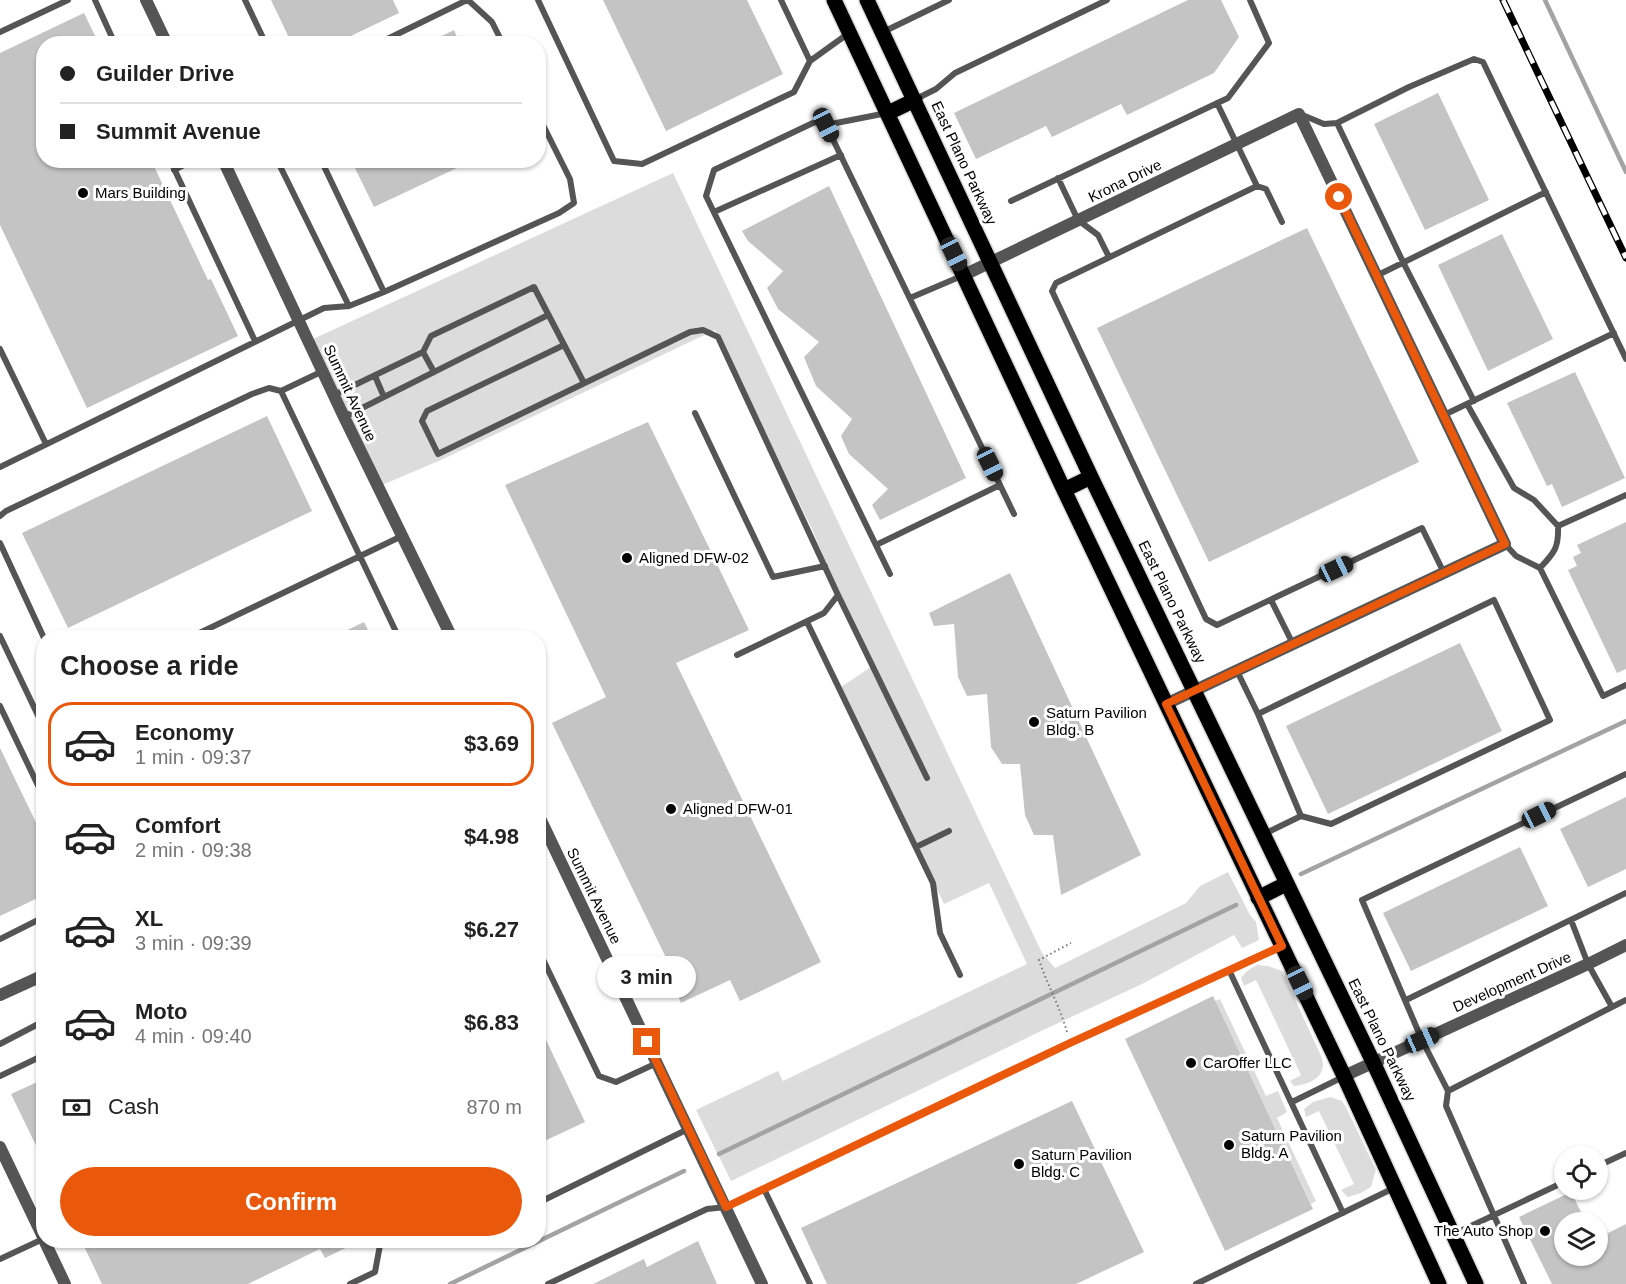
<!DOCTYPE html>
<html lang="en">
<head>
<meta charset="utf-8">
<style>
  body { margin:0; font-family:Arial,sans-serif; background:#f6f6f6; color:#222; height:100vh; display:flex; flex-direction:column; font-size:22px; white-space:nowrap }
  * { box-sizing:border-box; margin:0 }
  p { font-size:20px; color:#767676 }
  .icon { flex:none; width:33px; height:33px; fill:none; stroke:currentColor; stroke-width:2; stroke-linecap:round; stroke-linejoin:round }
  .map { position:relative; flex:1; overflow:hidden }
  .details { position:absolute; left:36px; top:630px; width:510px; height:618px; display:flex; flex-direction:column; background:#fff; border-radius:24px; box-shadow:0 2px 4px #0004 }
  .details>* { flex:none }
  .top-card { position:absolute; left:36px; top:36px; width:510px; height:132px; border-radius:24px; box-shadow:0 2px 4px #0004; display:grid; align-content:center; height:132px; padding:0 24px; background:#fff }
  .controls { position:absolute; left:1554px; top:1146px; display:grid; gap:12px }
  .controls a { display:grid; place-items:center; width:54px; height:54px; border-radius:50%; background:#fff; box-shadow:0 2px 4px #0004; font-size:30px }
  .end { position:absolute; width:27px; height:27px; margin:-14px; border:8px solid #ea580c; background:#fff; box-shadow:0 0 0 3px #fff }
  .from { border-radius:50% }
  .bubble { position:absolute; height:42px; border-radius:21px; background:#fff; box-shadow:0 2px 4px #0004; font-size:20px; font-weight:800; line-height:42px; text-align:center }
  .car { position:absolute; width:18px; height:36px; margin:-18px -9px; border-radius:8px; box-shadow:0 0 4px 2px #0007; background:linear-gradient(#222 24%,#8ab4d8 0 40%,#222 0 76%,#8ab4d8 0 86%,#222 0) }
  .top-card b { display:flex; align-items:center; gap:21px; height:57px; font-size:22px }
  .top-card b+b { border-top:2px solid #e0e0e0 }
  .top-card i { width:15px; height:15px; background:#222 }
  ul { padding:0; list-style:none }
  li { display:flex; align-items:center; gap:18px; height:84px; margin:0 12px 9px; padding:0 12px; border:3px solid transparent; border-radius:24px }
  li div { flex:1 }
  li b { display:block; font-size:22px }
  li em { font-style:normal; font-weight:800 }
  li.active { border-color:#ea580c }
  li>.icon { width:54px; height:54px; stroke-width:1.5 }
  h2 { padding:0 24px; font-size:27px; line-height:72px }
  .pay { display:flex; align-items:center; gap:15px; height:66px; padding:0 24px; font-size:22px }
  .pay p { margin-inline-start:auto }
  .button { display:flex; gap:12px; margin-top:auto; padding:12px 24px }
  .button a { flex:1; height:69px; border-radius:36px; background:#ea580c; color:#fff; font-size:24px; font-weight:800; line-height:69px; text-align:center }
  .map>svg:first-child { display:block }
  .green { fill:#dcdcdc }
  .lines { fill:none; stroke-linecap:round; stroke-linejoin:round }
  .stream { stroke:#a3a3a3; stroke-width:4.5 }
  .building { fill:#c4c4c4 }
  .primary-casing { stroke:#dbdbdb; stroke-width:18 }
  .path { stroke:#777; stroke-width:2; stroke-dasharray:1.5 3; stroke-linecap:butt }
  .service { stroke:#555; stroke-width:6 }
  .minor { stroke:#555; stroke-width:12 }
  .primary { stroke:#000; stroke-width:15 }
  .rail-casing { stroke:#000; stroke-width:7 }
  .rail { stroke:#fff; stroke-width:4.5; stroke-dasharray:14; stroke-linecap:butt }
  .route { stroke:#ea580c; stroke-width:8 }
  .poi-dot { fill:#000; stroke:#fff; stroke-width:2 }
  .labels { text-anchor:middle; stroke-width:6; stroke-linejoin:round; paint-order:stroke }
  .street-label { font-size:15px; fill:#000; stroke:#fff }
  .poi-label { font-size:15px; fill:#000; stroke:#fff; text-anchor:start }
</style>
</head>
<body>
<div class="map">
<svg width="1626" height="1284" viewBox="0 0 1626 1284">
  <rect width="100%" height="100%" fill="#fff"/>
  <path class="green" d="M 673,173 L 1042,953 L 1055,968 L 1186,903 L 1200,886 L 1228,872 L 1250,915 L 1256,922 L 1259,940 L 1242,948 L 1234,935 L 1142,984 L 1039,1032 L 731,1181 L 696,1110 L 778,1071 L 783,1081 L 1027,964 L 989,883 L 944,904 L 841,687 L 871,667 L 811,527 L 715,330 L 441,460 L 382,485 L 313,339 Z
    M 1257,965 L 1268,966 L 1282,971 L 1322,1058 C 1327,1077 1310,1084 1294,1086 L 1290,1081 L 1301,1075 L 1256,980 L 1244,986 L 1241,978 L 1247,971 Z
    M 1220,999 L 1266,1096 L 1278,1091 L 1287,1112 L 1277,1118 L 1316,1201 L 1311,1204 L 1215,1001 Z
    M 1330,1097 L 1342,1101 L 1347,1109 L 1376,1170 L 1371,1187 L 1361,1193 L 1348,1197 L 1341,1190 L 1354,1184 L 1319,1111 L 1306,1117 L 1304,1109 L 1313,1102 Z"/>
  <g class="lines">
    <path class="stream" d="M 1545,0 L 1626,172
      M 1301,874 L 1626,721
      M 719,1154 L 1236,905
      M 450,1284 L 684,1171"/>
  </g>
  <path class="building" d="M 271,0 L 393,0 L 399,13 L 334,44 L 292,44 Z
    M 603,0 L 747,0 L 783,74 L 666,131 Z
    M 1188,0 L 1221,0 L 1239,37 L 1214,73 L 1127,115 L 1121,104 L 1052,137 L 1046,126 L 976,159 L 954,113 Z
    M 84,13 L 99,44 L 44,44 L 44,160 L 151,160 L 208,280 L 211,279 L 238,336 L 87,408 L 0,225 L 0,53 Z
    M 454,30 L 460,44 L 425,44 Z
    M 1438,93 L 1489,200 L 1425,230 L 1374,124 Z
    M 351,160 L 474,160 L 374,207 Z
    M 829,186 L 966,478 L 880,520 L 872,505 L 888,489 L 849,454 L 841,436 L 852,419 L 816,386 L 804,357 L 819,342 L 778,309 L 767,288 L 783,271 L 748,241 L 742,231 Z
    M 1307,228 L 1419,462 L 1209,562 L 1097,328 Z
    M 1502,234 L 1553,339 L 1488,371 L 1438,265 Z
    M 1575,372 L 1625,478 L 1562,507 L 1552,484 L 1547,486 L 1507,403 Z
    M 267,416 L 312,511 L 68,628 L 22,533 Z
    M 648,422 L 749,630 L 676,663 L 821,962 L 740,1001 L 730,980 L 681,1003 L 667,972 L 672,970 L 552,723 L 606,697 L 505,485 Z
    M 1626,522 L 1626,669 L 1617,673 L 1568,570 L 1577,566 L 1573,557 L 1581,553 L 1577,545 Z
    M 1010,573 L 1141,855 L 1061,895 L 1053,835 L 1034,835 L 1025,815 L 1020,764 L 1002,764 L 991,747 L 987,694 L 967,696 L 958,677 L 954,624 L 934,626 L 929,613 Z
    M 364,622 L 372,638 L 331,638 Z
    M 1460,643 L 1502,731 L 1328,814 L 1286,726 Z
    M 0,748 L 44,839 L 44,895 L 0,916 Z
    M 1626,797 L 1626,869 L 1588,887 L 1560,829 Z
    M 1520,847 L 1548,906 L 1411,971 L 1383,913 Z
    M 1213,996 L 1313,1209 L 1225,1251 L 1125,1039 Z
    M 538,1023 L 585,1122 L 538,1144 Z
    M 44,1079 L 44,1162 L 11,1094 Z
    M 1072,1101 L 1144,1252 L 1076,1284 L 827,1284 L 801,1228 Z
    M 1571,1192 L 1586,1222 L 1564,1222 L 1564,1256 L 1598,1256 L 1598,1238 L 1626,1224 L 1626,1284 L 1552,1284 L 1519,1217 Z
    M 81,1240 L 362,1240 L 325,1258 L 320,1249 L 248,1284 L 102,1284 Z
    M 698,1241 L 717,1284 L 593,1284 L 644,1259 L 647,1267 Z"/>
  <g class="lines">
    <defs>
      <path id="primary" d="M 834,0 L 1064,490 L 1344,1076 L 1439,1284
        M 867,0 L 1091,477 L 1374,1064 L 1476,1284
        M 888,113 L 915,100
        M 1064,490 L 1091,477
        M 1258,898 L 1286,884"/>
    </defs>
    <use href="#primary" class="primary-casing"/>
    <path class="path" d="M 1067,1032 C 1060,1007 1047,984 1039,960 L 1071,943"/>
    <path class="service" d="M 95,0 L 115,44
      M 245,0 L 266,44
      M 468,0 L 492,22 L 503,44
      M 538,0 L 614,161 L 642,164 L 794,92 L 810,61 L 849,33
      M 781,0 L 810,61
      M 0,32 L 68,0
      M 883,32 L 949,0
      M 377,44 L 467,0
      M 916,99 L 936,89 L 955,73 L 1107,0
      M 1217,103 L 1257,186 L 1266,189 L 1282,222
      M 887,113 L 826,125 L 815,122 L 714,170 L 706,196 L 890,574
      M 1300,114 L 1324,124 L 1337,123 L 1409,87 L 1474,59 L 1483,62 L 1626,359
      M 1337,123 L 1403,262 L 1474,401
      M 826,125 L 1014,514
      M 170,160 L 255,341
      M 277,160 L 349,306
      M 321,160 L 384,292
      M 174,170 L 194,160
      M 1058,178 L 1078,220 L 1098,235 L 1109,257
      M 1257,186 L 1056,283 L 1052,291 L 1206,619 L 1217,625 L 1422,528 L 1444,573
      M 1011,201 L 1228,98 L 1269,43 L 1250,0
      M 714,212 L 841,155
      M 1376,276 L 1546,192
      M 910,298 L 964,275
      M 564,345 L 427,411 L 422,421 L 438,454 L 690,332 L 703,330 L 718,337 L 838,595 L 824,613 L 737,655
      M 0,349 L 46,444
      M 423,352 L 434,372
      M 375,376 L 384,397
      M 281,391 L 323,371
      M 334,395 L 423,352 L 431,336 L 534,287 L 584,383
      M 1467,404 L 1514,488 L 1534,500 L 1558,526
      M 695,413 L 773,577 L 825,566
      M 1444,415 L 1614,333
      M 344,417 L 548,315
      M 0,467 L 324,308 L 349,306 L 384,292 L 559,213 L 574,203 L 570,179 L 538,115
      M 0,516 L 6,511 L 252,394 L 269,388 L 281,391 L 399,638
      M 0,543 L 44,638
      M 1505,544 L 1516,556 L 1540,568 L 1603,696 L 1626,685
      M 876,545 L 1000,485
      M 1540,568 C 1554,553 1559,548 1558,526 L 1626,495
      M 838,595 L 927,778
      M 1271,600 L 1293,644
      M 807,622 L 933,883 L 940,933 L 960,975
      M 0,636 L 44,728
      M 189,638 L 402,536
      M 1237,671 L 1258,714 L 1494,600 L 1550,720 L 1331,824 L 1301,816 L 1264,834
      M 0,706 L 44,798
      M 1258,714 L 1301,816
      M 916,847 L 949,831
      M 1571,920 L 1588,964 L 1612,1007 L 1626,1000
      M 0,939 L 44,917
      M 538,949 L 599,1076 L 616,1082 L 657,1063
      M 1229,970 L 1343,1213
      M 1406,1000 L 1626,893
      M 0,1044 L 44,1021
      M 0,1076 L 44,1055
      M 1448,1091 L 1612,1007
      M 1292,1102 L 1343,1077
      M 1598,1166 L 1626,1153
      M 764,1189 L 810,1284
      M 538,1203 L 688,1129
      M 1454,1234 L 1564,1182
      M 446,1240 L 451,1240
      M 0,1259 L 43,1239
      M 350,1284 L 375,1272 L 380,1245 L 378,1240
      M 548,1284 L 707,1209 L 726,1207 L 1070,1043 L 1281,946
      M 1196,1284 L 1396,1187
      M 1524,1284 L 1446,1106 L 1448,1091 L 1422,1040 L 1362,900 L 1626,774"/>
    <path class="minor" d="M 146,0 L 167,44
      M 223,160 L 344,417 L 452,638
      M 964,275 L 1299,114 L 1505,544 L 1166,704
      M 538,814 L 762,1284
      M 0,995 L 44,975
      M 1344,1076 L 1588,964 L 1626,945
      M 0,1147 L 44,1239
      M 44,1240 L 65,1284"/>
    <use href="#primary" class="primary"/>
    <defs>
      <path id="rail" d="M 1503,0 L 1626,258"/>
    </defs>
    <use href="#rail" class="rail-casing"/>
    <use href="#rail" class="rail"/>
  </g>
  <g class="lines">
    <path class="route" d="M 647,1042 L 726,1207 L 1070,1043 L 1282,946 L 1166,704 L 1505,544 L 1339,197"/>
  </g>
  <g class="poi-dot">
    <circle cx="83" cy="193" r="6"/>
    <circle cx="627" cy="558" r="6"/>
    <circle cx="1034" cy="722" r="6"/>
    <circle cx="671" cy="809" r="6"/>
    <circle cx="1191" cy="1063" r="6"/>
    <circle cx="1229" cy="1145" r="6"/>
    <circle cx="1019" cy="1164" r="6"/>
    <circle cx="1545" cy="1231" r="6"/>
  </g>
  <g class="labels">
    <g class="street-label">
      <text transform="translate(964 163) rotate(65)" y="5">East Plano Parkway</text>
      <text transform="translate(1125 181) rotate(-26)" y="5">Krona Drive</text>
      <text transform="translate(350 393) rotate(65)" y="5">Summit Avenue</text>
      <text transform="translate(1172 602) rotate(64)" y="5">East Plano Parkway</text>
      <text transform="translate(594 896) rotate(64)" y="5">Summit Avenue</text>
      <text transform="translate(1512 982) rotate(-24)" y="5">Development Drive</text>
      <text transform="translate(1382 1040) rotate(64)" y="5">East Plano Parkway</text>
    </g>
    <g class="poi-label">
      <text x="95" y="198">Mars Building</text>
      <text x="639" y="563">Aligned DFW-02</text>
      <text x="1046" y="718">Saturn Pavilion<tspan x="1046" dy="17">Bldg. B</tspan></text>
      <text x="683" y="814">Aligned DFW-01</text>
      <text x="1203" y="1068">CarOffer LLC</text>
      <text x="1241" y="1141">Saturn Pavilion<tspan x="1241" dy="17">Bldg. A</tspan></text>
      <text x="1031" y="1160">Saturn Pavilion<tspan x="1031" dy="17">Bldg. C</tspan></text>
      <text x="1533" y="1236" text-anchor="end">The Auto Shop</text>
    </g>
  </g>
</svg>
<div class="controls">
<a><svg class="icon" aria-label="locate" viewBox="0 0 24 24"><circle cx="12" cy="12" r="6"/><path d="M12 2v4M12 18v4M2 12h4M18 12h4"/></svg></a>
<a><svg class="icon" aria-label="layers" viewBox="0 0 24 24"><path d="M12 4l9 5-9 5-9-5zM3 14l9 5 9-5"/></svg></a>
</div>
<i class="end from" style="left:1339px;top:197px"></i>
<i class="end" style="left:647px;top:1042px"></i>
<div class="bubble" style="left:597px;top:956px;width:99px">3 min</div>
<i class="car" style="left:826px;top:125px;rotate:154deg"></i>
<i class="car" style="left:954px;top:254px;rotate:154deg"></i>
<i class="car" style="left:990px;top:464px;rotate:154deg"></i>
<i class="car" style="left:1336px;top:569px;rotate:65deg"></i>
<i class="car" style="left:1539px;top:815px;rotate:64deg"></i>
<i class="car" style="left:1300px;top:983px;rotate:154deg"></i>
<i class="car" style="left:1422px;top:1040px;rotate:66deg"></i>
<div class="top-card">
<b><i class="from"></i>Guilder Drive</b>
<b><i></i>Summit Avenue</b>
</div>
<section class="details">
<h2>Choose a ride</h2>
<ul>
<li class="active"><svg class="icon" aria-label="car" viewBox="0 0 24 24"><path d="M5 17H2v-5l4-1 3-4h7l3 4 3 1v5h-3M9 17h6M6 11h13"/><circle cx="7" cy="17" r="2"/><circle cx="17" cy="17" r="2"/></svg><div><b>Economy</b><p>1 min · 09:37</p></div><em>$3.69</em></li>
<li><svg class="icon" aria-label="car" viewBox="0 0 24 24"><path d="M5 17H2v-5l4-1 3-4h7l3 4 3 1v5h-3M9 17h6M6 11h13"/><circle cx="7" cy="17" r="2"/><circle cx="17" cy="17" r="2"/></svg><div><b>Comfort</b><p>2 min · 09:38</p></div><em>$4.98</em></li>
<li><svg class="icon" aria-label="car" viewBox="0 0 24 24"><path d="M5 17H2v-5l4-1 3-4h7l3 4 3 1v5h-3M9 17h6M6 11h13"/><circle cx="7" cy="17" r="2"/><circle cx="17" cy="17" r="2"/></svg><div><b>XL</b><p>3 min · 09:39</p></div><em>$6.27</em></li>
<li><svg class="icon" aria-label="car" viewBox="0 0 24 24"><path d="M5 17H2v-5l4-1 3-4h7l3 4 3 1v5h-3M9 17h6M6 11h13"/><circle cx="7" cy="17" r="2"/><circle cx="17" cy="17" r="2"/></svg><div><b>Moto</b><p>4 min · 09:40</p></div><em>$6.83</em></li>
</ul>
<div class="pay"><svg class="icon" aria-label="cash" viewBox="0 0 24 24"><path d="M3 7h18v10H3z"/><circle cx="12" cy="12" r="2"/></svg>Cash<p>870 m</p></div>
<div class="button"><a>Confirm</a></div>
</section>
</div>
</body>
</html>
